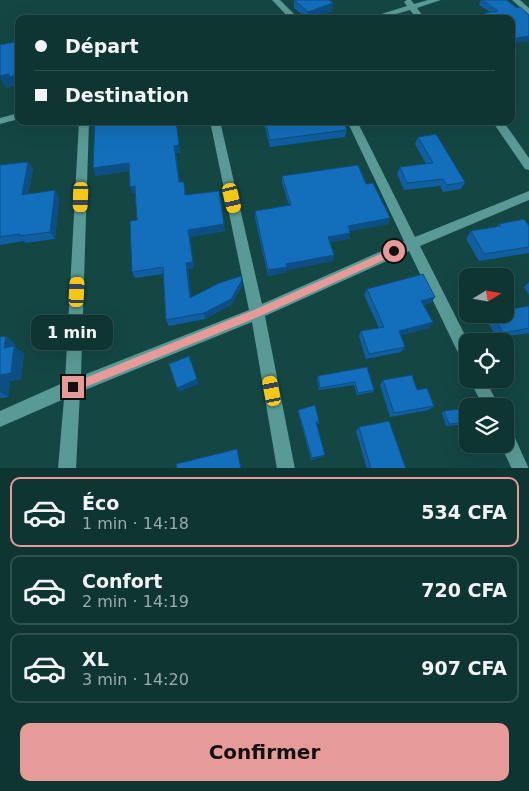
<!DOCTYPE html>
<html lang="fr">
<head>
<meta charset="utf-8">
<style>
  body { margin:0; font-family:"DejaVu Sans",sans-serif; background:#183d3b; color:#f1f3f6; height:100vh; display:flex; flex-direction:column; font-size:19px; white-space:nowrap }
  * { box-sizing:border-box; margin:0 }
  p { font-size:16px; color:#9babac }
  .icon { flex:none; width:28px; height:28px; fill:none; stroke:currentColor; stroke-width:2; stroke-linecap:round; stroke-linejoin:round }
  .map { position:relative; height:468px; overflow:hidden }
  .drawer { display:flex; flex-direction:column; background:#0f3533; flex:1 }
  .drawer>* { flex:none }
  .hud { position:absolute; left:15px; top:15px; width:500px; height:110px; border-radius:10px; box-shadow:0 5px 20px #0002,0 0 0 1px #2f504e; display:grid; align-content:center; height:110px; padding:0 20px; background:#0f3533 }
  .needle { width:32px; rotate:79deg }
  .controls { position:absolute; left:459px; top:268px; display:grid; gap:10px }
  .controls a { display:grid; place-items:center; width:55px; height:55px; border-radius:10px; background:#0f3533; box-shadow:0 5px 20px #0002,0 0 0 1px #2f504e; font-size:25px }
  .end { position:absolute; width:22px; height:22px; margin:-11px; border:6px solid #e69b98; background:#111; box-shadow:0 0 0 2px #111 }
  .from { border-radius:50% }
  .bubble { position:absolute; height:35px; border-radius:10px; background:#0f3533; box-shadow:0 5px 20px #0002,0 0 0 1px #2f504e; font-size:16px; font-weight:800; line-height:35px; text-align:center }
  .car { position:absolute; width:15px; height:30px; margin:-15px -8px; border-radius:6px; box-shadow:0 0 4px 1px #0007; background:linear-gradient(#f5c518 24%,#345 0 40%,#f5c518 0 76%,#345 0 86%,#f5c518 0) }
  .hud b { display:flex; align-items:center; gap:18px; height:48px; font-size:19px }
  .hud b+b { border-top:1px solid #2f504e }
  .hud i { width:12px; height:12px; background:#f1f3f6 }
  ul { padding:9px 0 0; list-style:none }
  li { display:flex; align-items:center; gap:15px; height:70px; margin:0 10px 8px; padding:0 10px; border:2px solid #2f504e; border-radius:10px }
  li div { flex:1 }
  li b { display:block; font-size:19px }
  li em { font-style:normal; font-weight:800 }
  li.selected { border-color:#e69b98 }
  li>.icon { width:45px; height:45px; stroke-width:1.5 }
  .action { display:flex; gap:10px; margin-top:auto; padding:10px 20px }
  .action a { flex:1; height:58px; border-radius:10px; background:#e69b98; color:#111; font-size:20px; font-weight:800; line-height:58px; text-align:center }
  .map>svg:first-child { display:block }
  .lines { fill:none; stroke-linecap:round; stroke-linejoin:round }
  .minor { fill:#5a9a96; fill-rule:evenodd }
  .wall { fill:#105fa1 }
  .shaded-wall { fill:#0d4e83 }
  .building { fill:#136fbb; stroke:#0d4e83 }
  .route { fill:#e69b98 }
</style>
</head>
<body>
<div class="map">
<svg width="529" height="469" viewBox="0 0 529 469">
  <rect width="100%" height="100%" fill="#144744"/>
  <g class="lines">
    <path class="minor" d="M 272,0 L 280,0 L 299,19 L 290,19 Z
      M 407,0 L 411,0 L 414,4 L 428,0 L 441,0 L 417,8 L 425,19 L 417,19 L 410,10 L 379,19 L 365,19 L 407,6 L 404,2 Z
      M 512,0 L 520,0 L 529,8 L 529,15 Z
      M 19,113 L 19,119 L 0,124 L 0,118 Z
      M 79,121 L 89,121 L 81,376 L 249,310 L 210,121 L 220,121 L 262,304 L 404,241 L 347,121 L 357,121 L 415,237 L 529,191 L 529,200 L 420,246 L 468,341 L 468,365 L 463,363 L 409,251 L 265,316 L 295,469 L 277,469 L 252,322 L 80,392 L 76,469 L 58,469 L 64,399 L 0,427 L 0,411 L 65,382 Z
      M 492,121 L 503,121 L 529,158 L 529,170 L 525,169 Z
      M 469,379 L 485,379 L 499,406 L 483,406 Z
      M 505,427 L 511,429 L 529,469 L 512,469 L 500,444 L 505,444 Z"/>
  </g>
  <path class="wall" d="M 294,0 L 333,3 L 332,11 L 310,19 L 307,19 L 294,8 Z
    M 481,0 L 506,0 L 529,15 L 529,41 L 511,44 L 511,19 L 483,19 L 483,18 L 485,13 L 490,12 L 479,5 Z
    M 511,46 L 517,53 L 514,58 L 511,58 Z
    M 263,121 L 343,121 L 347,130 L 345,137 L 270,147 Z
    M 177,126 L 180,153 L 176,153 L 180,182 L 185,189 L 186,195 L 225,231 L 190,237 L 194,268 L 188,269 L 191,298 L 242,286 L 231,305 L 205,319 L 169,326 L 166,320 L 163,274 L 135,278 L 132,272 L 137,220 L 135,194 L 133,194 L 129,171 L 96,176 L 93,168 Z
    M 418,137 L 465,182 L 461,189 L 443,192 L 440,186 L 404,190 L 397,174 L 400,167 L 426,164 L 415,144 Z
    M 28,162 L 33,169 L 28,194 L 59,198 L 55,239 L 25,243 L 24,241 L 0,245 L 0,165 Z
    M 282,176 L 366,184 L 390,218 L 388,224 L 350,231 L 349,239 L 329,242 L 334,255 L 333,261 L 287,270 L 287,272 L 268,276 L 255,218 L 255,211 L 289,205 L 282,183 Z
    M 499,224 L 529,226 L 529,253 L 479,261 L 466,239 L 471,231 L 496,227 Z
    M 529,282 L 529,295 L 524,287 Z
    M 367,289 L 435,297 L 431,303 L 423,305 L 433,322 L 428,328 L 401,335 L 405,347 L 401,352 L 366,359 L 359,336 L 361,331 L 379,328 L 364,295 Z
    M 529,306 L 529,333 L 496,338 L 486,318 L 490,314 L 505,314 Z
    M 0,337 L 15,344 L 15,347 L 24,354 L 21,379 L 10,381 L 8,397 L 0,398 Z
    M 367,367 L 374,390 L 373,392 L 357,395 L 354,385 L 319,390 L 317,378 L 318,376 Z
    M 383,380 L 417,390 L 434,406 L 429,410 L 390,417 L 380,385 Z
    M 468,408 L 468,424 L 446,426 L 442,413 L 444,411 Z
    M 298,410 L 319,421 L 319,423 L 317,424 L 324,456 L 311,460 L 298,412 Z
    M 359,427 L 406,469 L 367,469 L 356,431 Z"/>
  <path class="shaded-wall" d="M 333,3 L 332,11 L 310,19 L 308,19 L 308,12 Z
    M 529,36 L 529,41 L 511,44 L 511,39 Z
    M 9,74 L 19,74 L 19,88 L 16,89 L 15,86 L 6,88 L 0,78 L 0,76 Z
    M 176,121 L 180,153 L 176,153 L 181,190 L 179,182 L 174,146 Z
    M 28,162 L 33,169 L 27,202 L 22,195 Z
    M 129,163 L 132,170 L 96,176 L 93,168 Z
    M 135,186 L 137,193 L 133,194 L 130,187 Z
    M 55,190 L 59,198 L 55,239 L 50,232 Z
    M 390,218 L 388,224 L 346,232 L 348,226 Z
    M 224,224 L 225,231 L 190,237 L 194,268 L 188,269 L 192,304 L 190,298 L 186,263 L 188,230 Z
    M 350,233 L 349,239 L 326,243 L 328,237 Z
    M 334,255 L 333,261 L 287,270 L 287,272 L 268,276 L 268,270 L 286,264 Z
    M 242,280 L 242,286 L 231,305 L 205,319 L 204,313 Z
    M 435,297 L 431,303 L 417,306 L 421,301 Z
    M 433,322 L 428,328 L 395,336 L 399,331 Z
    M 6,336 L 15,344 L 15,347 L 24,354 L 21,379 L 10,381 L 8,397 L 0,392 L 0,375 Z
    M 191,361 L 199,384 L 179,392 L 177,388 Z
    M 325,455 L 324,456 L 311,460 L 312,458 Z"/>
  <path class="building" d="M 294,0 L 329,0 L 333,3 L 308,12 Z
    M 482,0 L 506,0 L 517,8 L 520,7 L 529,15 L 529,36 L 511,39 L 511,19 L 490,19 L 485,13 L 498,11 Z
    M 19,41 L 19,74 L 9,77 L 9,74 L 0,76 L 0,45 Z
    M 511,46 L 517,53 L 511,53 Z
    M 95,121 L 176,121 L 179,145 L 174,146 L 179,182 L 184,182 L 185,195 L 219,191 L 224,224 L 188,230 L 193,262 L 186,263 L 190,298 L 219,283 L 241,276 L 242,280 L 231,299 L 204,313 L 166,320 L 163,267 L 132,272 L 130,221 L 137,220 L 135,186 L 130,187 L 129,163 L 93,168 Z
    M 265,121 L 343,121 L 347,130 L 270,140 Z
    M 436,134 L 465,182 L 447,185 L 443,179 L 407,183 L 400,167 L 433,163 L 418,137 Z
    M 28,162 L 22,195 L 55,190 L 50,232 L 19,236 L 20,234 L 0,237 L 0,165 Z
    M 358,165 L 366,184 L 373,183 L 390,218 L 348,226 L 350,233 L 328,237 L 334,255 L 286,264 L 287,267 L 268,270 L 255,211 L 291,205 L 282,176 Z
    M 524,219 L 529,226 L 529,247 L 484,254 L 471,231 L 501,226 L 499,224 Z
    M 423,274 L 435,297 L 421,301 L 433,322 L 399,331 L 405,347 L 369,354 L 361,331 L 384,327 L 367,289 Z
    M 529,306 L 529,328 L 503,333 L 493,314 L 505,314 L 505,310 Z
    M 6,336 L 4,348 L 14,346 L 11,373 L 0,375 L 0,376 L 0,337 Z
    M 189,356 L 197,379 L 177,388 L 169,364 Z
    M 367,367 L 374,390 L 358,393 L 355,382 L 320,388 L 318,376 Z
    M 412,375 L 417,390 L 427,388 L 434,406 L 394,413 L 383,380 Z
    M 315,405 L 319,421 L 316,422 L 325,455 L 312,458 L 298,410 Z
    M 468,408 L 468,422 L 449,424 L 444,411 Z
    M 389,421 L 406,469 L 371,469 L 359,427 Z
    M 237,449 L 241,469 L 177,469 L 176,464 Z"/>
  <path class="route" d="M 394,248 L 397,249 L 397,254 L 260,316 L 73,392 L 70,391 L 70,384 L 254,310 Z"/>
</svg>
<div class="controls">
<a><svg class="needle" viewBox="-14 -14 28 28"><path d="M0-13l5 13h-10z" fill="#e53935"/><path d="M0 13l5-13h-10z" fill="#9babac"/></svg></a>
<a><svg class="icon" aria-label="locate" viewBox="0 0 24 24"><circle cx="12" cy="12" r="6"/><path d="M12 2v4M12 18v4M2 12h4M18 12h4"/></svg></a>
<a><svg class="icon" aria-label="layers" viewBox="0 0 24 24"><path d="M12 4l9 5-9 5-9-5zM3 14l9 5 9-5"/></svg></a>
</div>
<i class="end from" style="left:394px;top:251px"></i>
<i class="end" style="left:73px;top:387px"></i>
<div class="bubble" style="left:31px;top:315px;width:82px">1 min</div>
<i class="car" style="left:81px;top:197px;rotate:182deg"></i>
<i class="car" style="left:232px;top:198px;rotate:167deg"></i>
<i class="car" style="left:77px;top:292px;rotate:3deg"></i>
<i class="car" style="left:272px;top:391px;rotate:349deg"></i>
<div class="hud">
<b><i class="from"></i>Départ</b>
<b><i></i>Destination</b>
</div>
</div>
<section class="drawer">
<ul>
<li class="selected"><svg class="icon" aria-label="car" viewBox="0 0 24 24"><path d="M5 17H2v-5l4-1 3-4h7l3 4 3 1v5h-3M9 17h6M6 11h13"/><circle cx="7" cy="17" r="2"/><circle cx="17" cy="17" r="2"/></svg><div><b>Éco</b><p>1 min · 14:18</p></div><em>534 CFA</em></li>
<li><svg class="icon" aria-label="car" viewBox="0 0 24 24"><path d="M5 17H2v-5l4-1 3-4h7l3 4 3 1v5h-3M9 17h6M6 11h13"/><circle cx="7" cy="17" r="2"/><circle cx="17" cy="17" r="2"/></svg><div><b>Confort</b><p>2 min · 14:19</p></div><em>720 CFA</em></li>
<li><svg class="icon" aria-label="car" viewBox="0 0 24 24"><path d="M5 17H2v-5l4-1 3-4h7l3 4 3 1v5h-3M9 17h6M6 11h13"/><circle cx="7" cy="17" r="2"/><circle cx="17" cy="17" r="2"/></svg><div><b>XL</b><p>3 min · 14:20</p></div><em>907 CFA</em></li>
</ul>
<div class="action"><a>Confirmer</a></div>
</section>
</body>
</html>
